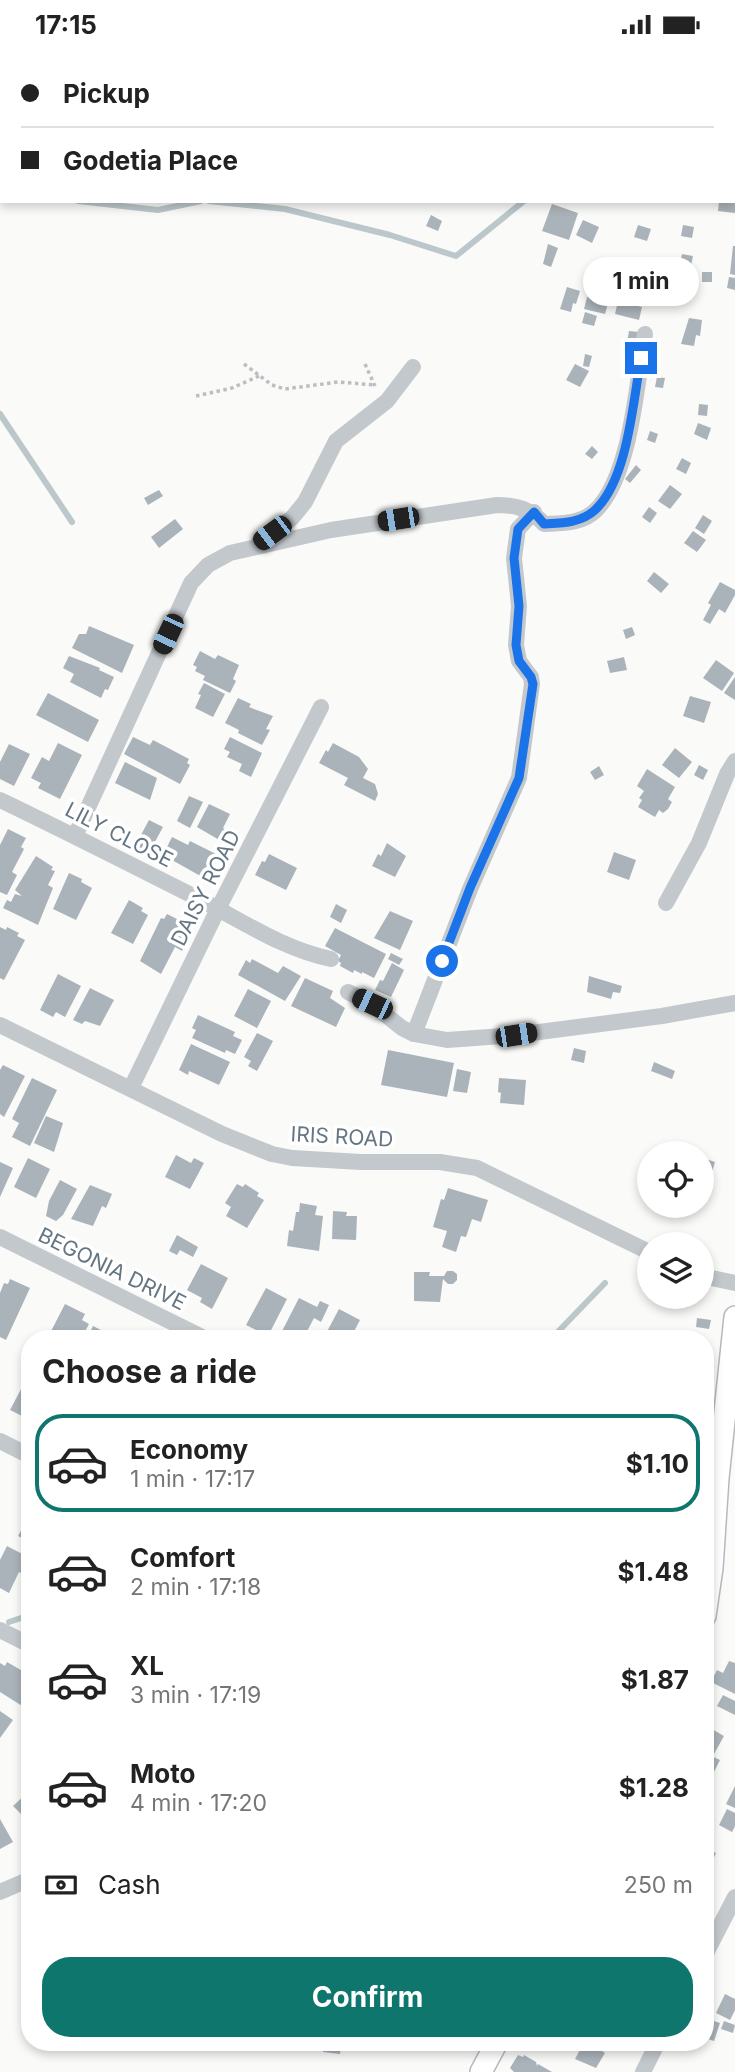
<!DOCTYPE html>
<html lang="en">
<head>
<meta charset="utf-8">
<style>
  body { margin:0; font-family:Inter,sans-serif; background:#f6f6f6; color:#222; height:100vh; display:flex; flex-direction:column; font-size:26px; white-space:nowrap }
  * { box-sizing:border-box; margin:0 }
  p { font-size:23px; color:#767676 }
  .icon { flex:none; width:38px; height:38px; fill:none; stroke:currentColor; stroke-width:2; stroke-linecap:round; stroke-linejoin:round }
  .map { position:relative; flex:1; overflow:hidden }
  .panel { position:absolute; left:21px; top:1281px; width:693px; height:721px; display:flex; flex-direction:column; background:#fff; border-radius:28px; box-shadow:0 4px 10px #0003 }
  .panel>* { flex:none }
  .banner { position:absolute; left:0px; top:0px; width:735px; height:154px; box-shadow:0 4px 10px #0003; display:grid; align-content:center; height:154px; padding:0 21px; background:#fff }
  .fabs { position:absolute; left:637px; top:1092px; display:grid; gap:14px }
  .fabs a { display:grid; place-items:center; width:77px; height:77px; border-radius:50%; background:#fff; box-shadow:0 4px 10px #0003; font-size:35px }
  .end { position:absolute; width:32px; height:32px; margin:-16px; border:9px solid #1a73e8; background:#fff; box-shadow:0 0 0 4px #fff }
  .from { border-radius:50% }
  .bubble { position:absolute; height:49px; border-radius:24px; background:#fff; box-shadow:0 4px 10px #0003; font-size:23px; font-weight:700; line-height:49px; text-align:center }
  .car { position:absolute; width:21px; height:42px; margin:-21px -10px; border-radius:9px; box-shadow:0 0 5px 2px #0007; background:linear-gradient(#222 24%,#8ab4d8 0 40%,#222 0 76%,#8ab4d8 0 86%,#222 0) }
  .banner b { display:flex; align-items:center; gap:24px; height:66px; font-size:26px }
  .banner b+b { border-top:2px solid #e0e0e0 }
  .banner i { width:18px; height:18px; background:#222 }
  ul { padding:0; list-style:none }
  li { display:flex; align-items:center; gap:21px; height:98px; margin:0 14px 10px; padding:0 7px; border:4px solid transparent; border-radius:28px }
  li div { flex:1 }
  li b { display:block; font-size:26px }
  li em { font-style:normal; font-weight:700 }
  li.on { border-color:#0f766e }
  li>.icon { width:63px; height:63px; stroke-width:1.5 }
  h2 { padding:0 21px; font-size:32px; line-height:84px }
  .pay { display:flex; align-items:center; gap:18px; height:77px; padding:0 21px; font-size:26px }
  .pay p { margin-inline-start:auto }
  .button { display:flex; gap:14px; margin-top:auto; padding:14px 21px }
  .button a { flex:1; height:80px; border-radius:28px; background:#0f766e; color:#fff; font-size:28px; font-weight:700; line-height:80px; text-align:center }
  .status { display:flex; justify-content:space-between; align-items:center; height:49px; padding:0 35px; background:#fff; direction:ltr }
  .status svg { height:19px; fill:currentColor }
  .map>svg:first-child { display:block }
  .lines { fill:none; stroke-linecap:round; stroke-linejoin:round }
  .stream { stroke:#bbc7cb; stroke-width:6 }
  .building { fill:#aab3b9 }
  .secondary-casing { stroke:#b3babf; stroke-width:24 }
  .path { stroke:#bbbfc2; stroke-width:3.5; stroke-dasharray:3.5 3.5; stroke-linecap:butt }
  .street { stroke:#c3c8cc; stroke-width:16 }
  .secondary { stroke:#fff; stroke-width:21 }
  .route { stroke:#1a73e8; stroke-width:9 }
  .labels { text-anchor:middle; stroke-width:7; stroke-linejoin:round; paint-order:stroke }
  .street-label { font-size:21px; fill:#657683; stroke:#fff }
</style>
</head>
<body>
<div class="status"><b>17:15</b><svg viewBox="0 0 49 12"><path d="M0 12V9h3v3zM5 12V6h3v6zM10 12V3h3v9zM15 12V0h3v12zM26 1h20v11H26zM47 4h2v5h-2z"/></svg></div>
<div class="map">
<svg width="735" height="2023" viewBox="0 0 735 2023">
  <rect width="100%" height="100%" fill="#fafaf8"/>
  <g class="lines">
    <path class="stream" d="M 473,2 L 475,0
      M 733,45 L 735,44
      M 0,127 L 2,127
      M 78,152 L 158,161 L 201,152
      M 209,152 L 285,160 L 390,186 L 456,207 L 524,152
      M 0,365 L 72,473
      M 551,1290 L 605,1234
      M 9,1573 L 30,1566"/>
  </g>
  <path class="building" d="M 719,152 L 735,152 L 735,164 L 718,162 Z
    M 552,155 L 578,164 L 569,191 L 542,182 Z
    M 431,166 L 442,172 L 438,182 L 426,177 Z
    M 583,171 L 599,178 L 592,194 L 576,186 Z
    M 638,176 L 651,180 L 647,192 L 634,188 Z
    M 683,176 L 694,178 L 692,189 L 681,187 Z
    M 548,195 L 558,199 L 551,218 L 543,215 Z
    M 733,197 L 735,197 L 735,226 L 730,225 Z
    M 682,205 L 693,207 L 690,221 L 679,219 Z
    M 642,211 L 650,213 L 645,230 L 637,228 Z
    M 702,223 L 712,223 L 712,233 L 702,233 Z
    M 636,228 L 644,232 L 639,240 L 632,236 Z
    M 729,228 L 735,229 L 735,241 L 727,239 Z
    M 567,238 L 580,242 L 576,255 L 573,254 L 571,263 L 560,260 Z
    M 665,245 L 676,246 L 675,257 L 665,256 Z
    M 587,248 L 608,254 L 605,265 L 584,260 Z
    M 618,252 L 642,258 L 639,271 L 615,265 Z
    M 585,263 L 597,267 L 594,277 L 582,274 Z
    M 689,269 L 702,271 L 700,287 L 696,286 L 694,297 L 681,295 Z
    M 629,282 L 639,283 L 637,296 L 627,294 Z
    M 585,305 L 592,307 L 589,318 L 583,317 Z
    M 647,306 L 660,309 L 657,319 L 645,316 Z
    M 575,315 L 589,322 L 580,338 L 566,331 Z
    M 657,328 L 665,329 L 663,339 L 655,338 Z
    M 699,355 L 708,356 L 707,367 L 698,366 Z
    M 698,374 L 711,379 L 707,391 L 694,385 Z
    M 650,382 L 658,385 L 655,394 L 647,391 Z
    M 592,397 L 598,403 L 592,410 L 585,405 Z
    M 682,409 L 691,414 L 686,425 L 676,420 Z
    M 636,416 L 641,421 L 630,434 L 625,430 Z
    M 670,436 L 682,445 L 670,460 L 658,452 Z
    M 159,441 L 163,447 L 148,456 L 144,449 Z
    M 649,458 L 657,464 L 650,474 L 642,468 Z
    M 703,466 L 712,472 L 704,485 L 695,479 Z
    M 175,470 L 183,480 L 159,499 L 151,488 Z
    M 693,482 L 706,491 L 697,503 L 684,494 Z
    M 654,523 L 669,535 L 661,544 L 647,532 Z
    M 720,533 L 735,541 L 735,546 L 725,564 L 719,560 L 710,575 L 703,571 L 711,556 L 708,554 Z
    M 89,577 L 134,596 L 122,624 L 72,599 L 79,585 L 86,585 Z
    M 632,578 L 635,586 L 626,590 L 623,581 Z
    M 200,602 L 215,610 L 218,606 L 239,616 L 233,630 L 236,632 L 230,644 L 203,631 L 205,627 L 195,622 L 197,618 L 193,616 Z
    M 69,607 L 100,619 L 99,621 L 114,628 L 108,641 L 105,640 L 101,649 L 70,633 L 74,625 L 63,619 Z
    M 624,608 L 627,621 L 610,624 L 607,612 Z
    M 716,611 L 734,624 L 722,642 L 703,629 Z
    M 735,628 L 735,651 L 724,644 Z
    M 204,634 L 225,645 L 213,668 L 195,659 L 201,646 L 198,645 Z
    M 48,644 L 99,671 L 88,693 L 36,666 Z
    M 690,647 L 711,653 L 704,674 L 683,667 Z
    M 238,649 L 251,655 L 249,658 L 273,667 L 266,680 L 270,681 L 262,696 L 238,684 L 239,681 L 225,674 Z
    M 133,688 L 150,696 L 153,691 L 189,710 L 187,714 L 190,716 L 180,735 L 124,705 Z
    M 230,688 L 262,704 L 251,728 L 239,722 L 242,715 L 227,708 L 230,703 L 224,700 Z
    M 58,694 L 82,706 L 60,750 L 38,739 L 41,734 L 31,729 L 42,708 L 49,712 Z
    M 333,694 L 359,708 L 368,720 L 363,729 L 375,735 L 378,745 L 375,752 L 344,736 L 348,729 L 319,714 L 326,701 L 328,703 Z
    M 9,695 L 30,705 L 14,737 L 0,730 L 0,713 Z
    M 675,699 L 692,713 L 679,729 L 662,716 Z
    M 125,713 L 157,729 L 150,751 L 115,734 Z
    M 699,716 L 708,721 L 703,731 L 694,726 Z
    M 599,717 L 604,726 L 595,731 L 590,723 Z
    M 647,720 L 675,738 L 668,750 L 672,753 L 668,760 L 663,764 L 659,761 L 655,768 L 638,758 L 642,751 L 639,749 L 644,742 L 637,737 Z
    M 189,747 L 203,753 L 190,779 L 177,772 Z
    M 209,755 L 230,765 L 223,779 L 226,781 L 221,792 L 197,778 Z
    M 149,771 L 163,778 L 149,804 L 135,797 Z
    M 8,780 L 26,789 L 21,798 L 24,800 L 12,823 L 17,826 L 7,846 L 0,843 L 0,796 Z
    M 172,788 L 188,796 L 190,792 L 220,807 L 206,828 L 204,829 L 163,806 Z
    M 387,794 L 406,807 L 395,828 L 372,817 L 378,805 L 381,807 Z
    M 614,803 L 636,811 L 629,831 L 607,823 Z
    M 269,805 L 297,819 L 286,841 L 255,826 L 262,812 L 265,813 Z
    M 36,807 L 53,818 L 51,821 L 55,822 L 48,836 L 53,839 L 38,876 L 3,859 L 7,851 L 11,853 L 15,845 L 22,847 L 15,841 Z
    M 69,824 L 82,830 L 81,833 L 92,839 L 76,871 L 53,860 Z
    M 129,851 L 143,859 L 141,862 L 148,866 L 133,895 L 111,884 Z
    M 336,855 L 347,861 L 341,874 L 330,868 Z
    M 390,862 L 413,872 L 400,901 L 374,889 Z
    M 167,865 L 185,874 L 183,878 L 192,883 L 182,902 L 175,898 L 161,925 L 140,912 L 161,869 L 164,870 Z
    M 0,878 L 6,881 L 7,878 L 19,884 L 17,887 L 25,891 L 4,931 L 0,929 Z
    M 335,879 L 386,905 L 374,929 L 362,923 L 362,925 L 354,921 L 353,924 L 340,917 L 341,914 L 338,912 L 341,906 L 325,897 Z
    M 391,904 L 403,910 L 399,916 L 388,910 Z
    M 252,910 L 278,924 L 283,917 L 301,927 L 285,952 L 238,926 L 246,911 L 250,914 Z
    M 392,914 L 404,921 L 391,948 L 375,941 L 380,931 L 383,932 Z
    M 58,925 L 81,937 L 65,968 L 56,963 L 53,968 L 40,961 Z
    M 589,927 L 622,937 L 620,944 L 613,943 L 611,950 L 587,943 Z
    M 305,929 L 333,942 L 330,949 L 345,959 L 336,978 L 291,957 Z
    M 90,939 L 114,951 L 100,977 L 85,972 L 82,975 L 73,971 Z
    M 248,940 L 271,952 L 257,979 L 234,967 Z
    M 198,966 L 235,983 L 233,987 L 242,991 L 235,1005 L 226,1001 L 225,1004 L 192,989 L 196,981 L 192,979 Z
    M 257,984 L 273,992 L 257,1022 L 248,1017 L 251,1012 L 244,1008 Z
    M 191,995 L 230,1013 L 219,1036 L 189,1022 L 188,1026 L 179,1021 Z
    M 574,999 L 586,1002 L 584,1014 L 571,1011 Z
    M 388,1001 L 454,1014 L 447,1048 L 381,1036 Z
    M 654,1013 L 675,1022 L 672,1030 L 651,1022 Z
    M 3,1016 L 25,1027 L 4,1068 L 0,1065 L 0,1021 Z
    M 457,1020 L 471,1023 L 467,1044 L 453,1042 Z
    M 32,1029 L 57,1041 L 30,1097 L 12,1088 L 19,1074 L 12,1070 Z
    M 499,1029 L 526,1031 L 524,1056 L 500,1054 L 501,1044 L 498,1043 Z
    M 46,1067 L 63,1074 L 54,1103 L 34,1094 Z
    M 176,1106 L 191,1114 L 194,1109 L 204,1114 L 190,1140 L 165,1128 Z
    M 28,1109 L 50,1120 L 36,1149 L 14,1138 Z
    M 706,1110 L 715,1113 L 712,1123 L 703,1120 Z
    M 0,1113 L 13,1119 L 0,1148 Z
    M 60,1131 L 77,1140 L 63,1166 L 56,1172 L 46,1167 L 49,1152 Z
    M 237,1135 L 243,1138 L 245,1135 L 259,1144 L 257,1147 L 264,1151 L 247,1179 L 226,1167 L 231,1158 L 225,1154 Z
    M 90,1136 L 112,1145 L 106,1159 L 102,1157 L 93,1177 L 71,1170 Z
    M 448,1139 L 488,1151 L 481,1173 L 472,1170 L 466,1188 L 461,1187 L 456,1203 L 442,1198 L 447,1182 L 433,1178 L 441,1150 L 444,1151 Z
    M 300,1154 L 317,1157 L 315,1166 L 323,1167 L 319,1202 L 287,1197 L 289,1181 L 293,1182 L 296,1163 L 299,1163 Z
    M 333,1162 L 347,1163 L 346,1167 L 357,1167 L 356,1191 L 332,1190 Z
    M 177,1186 L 198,1198 L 193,1208 L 180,1201 L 177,1206 L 169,1202 Z
    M 201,1215 L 228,1229 L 212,1260 L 200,1253 L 202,1249 L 187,1241 Z
    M 447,1222 L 453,1222 L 457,1225 L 457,1231 L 453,1235 L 448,1235 L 443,1230 L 440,1253 L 414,1252 L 414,1223 L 430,1223 L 429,1227 L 444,1227 Z
    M 10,1230 L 30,1239 L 6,1291 L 0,1288 L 0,1244 L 4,1234 L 8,1235 Z
    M 266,1239 L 287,1250 L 268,1287 L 246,1276 Z
    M 299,1249 L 317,1258 L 320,1252 L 329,1256 L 321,1273 L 314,1269 L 303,1290 L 278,1290 Z
    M 65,1255 L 85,1265 L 82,1271 L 89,1275 L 81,1290 L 51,1290 L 48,1288 Z
    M 339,1260 L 360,1271 L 350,1290 L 323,1290 Z
    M 697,1269 L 711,1271 L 709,1280 L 696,1278 Z
    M 93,1277 L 113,1287 L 112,1290 L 87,1290 Z
    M 30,1323 L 30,1371 L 10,1361 Z
    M 30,1465 L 30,1493 L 18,1487 Z
    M 7,1497 L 30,1509 L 30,1528 L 19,1523 L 9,1544 L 0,1539 L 0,1511 Z
    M 729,1612 L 735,1614 L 735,1645 L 711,1633 L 717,1621 L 723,1624 Z
    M 7,1613 L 26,1624 L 24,1628 L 30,1631 L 30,1656 L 27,1660 L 0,1643 L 0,1614 L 5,1617 Z
    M 723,1646 L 735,1652 L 735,1666 L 717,1657 Z
    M 0,1662 L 13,1671 L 0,1689 Z
    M 705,1676 L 724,1687 L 714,1705 L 706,1700 L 712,1691 L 708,1689 L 705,1693 Z
    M 705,1704 L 720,1711 L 705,1741 Z
    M 735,1737 L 735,1759 L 726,1755 Z
    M 30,1741 L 30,1774 L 13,1757 Z
    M 727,1760 L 735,1764 L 735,1777 L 732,1783 L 719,1776 Z
    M 0,1770 L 13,1793 L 0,1800 Z
    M 705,1799 L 716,1804 L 709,1819 L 705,1818 Z
    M 725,1945 L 735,1950 L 735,1961 L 730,1971 L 716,1964 Z
    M 705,1969 L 720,1974 L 714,1992 L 705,1989 Z
    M 724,1972 L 735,1976 L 733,1984 L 721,1980 Z
    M 324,1993 L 341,1993 L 340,2005 L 323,2003 Z
    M 584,1993 L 589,1993 L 605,2004 L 596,2019 L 575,2010 Z
    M 518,2006 L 523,2008 L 524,2006 L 536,2013 L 537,2017 L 538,2015 L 552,2023 L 514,2023 L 510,2019 Z"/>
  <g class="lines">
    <defs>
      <path id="secondary" d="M 705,1567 L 712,1519 L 718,1429 L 735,1268
        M 481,2023 L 497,1993"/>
    </defs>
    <use href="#secondary" class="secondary-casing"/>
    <path class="path" d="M 244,315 L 272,336 L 285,340 L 338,333 L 375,336
      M 365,315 L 375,337
      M 196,347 L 232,339 L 259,327"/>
    <path class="street" d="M 259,493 L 292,469 L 305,453 L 336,392 L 387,352 L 413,318
      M 0,751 C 69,784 137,819 205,853 C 247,875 284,900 331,910
      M 75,787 L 191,534 L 208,516 L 230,504 L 252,499 L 331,481 L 497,456 C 516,456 531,460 544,475 C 562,474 582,475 596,461 C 631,426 637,333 645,285
      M 666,854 L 699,794 L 727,725 L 735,712
      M 348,943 L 372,955 L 402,979 L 414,985 L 447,991 L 516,986 L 662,967 L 735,954
      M 0,976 L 222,1085 L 272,1105 L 292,1109 L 361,1113 L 440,1113 L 477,1119 L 649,1203
      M 414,985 L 470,840 L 519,729 L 532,635 L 531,628 L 519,612 L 516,596 L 519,557 L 514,509 L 518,480 L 534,463
      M 131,1039 L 218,860 L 321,658
      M 0,1188 L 206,1290
      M 702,1227 L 735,1234
      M 0,1392 L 30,1407
      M 0,1581 L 30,1596
      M 0,1843 L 30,1830
      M 705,1906 L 735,1848
      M 643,2023 L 658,1993"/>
    <use href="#secondary" class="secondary"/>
  </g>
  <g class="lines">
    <path class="route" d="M 442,912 L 470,839 L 519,729 L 533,635 L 531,628 L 519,612 L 516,596 L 519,557 L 514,509 L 518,480 L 534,463 L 544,475 C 562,474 581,474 595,461 C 628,430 633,352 641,309"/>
  </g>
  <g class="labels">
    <g class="street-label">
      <text transform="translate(119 786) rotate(27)" y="7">LILY CLOSE</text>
      <text transform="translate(206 839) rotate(-63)" y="7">DAISY ROAD</text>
      <text transform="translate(342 1088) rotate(3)" y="7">IRIS ROAD</text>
      <text transform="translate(112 1220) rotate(26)" y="7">BEGONIA DRIVE</text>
    </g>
  </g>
</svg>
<div class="fabs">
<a><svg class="icon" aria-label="locate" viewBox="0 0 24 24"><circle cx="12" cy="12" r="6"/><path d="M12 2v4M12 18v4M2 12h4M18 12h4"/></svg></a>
<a><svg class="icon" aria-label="layers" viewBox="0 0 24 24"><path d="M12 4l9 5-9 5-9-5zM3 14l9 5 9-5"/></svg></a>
</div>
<i class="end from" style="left:442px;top:912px"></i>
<i class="end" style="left:641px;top:309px"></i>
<div class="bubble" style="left:583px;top:208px;width:116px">1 min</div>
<i class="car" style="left:398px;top:470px;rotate:261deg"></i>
<i class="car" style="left:272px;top:484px;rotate:233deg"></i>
<i class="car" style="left:168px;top:585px;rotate:205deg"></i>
<i class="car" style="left:372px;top:955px;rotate:295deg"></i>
<i class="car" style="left:516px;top:986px;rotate:81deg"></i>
<div class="banner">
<b><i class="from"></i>Pickup</b>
<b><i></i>Godetia Place</b>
</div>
<section class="panel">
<h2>Choose a ride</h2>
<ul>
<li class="on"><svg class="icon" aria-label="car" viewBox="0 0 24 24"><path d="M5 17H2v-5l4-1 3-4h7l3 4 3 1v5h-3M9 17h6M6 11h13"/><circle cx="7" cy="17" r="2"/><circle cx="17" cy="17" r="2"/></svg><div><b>Economy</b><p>1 min · 17:17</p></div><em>$1.10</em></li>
<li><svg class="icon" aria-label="car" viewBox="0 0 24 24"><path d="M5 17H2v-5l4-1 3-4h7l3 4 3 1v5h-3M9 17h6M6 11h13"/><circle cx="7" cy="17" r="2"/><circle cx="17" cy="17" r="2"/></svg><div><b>Comfort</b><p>2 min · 17:18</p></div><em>$1.48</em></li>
<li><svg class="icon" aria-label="car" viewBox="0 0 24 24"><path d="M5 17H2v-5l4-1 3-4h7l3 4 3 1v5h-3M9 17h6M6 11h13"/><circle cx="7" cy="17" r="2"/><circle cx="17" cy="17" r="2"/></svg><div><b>XL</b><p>3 min · 17:19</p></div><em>$1.87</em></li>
<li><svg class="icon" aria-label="car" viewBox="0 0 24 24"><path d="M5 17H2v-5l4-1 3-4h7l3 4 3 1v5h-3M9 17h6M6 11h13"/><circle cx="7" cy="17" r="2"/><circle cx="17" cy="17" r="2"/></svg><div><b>Moto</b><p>4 min · 17:20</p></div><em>$1.28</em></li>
</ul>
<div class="pay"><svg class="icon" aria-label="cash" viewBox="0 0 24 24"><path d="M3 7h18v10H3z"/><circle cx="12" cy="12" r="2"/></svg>Cash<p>250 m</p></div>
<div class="button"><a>Confirm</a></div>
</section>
</div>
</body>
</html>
